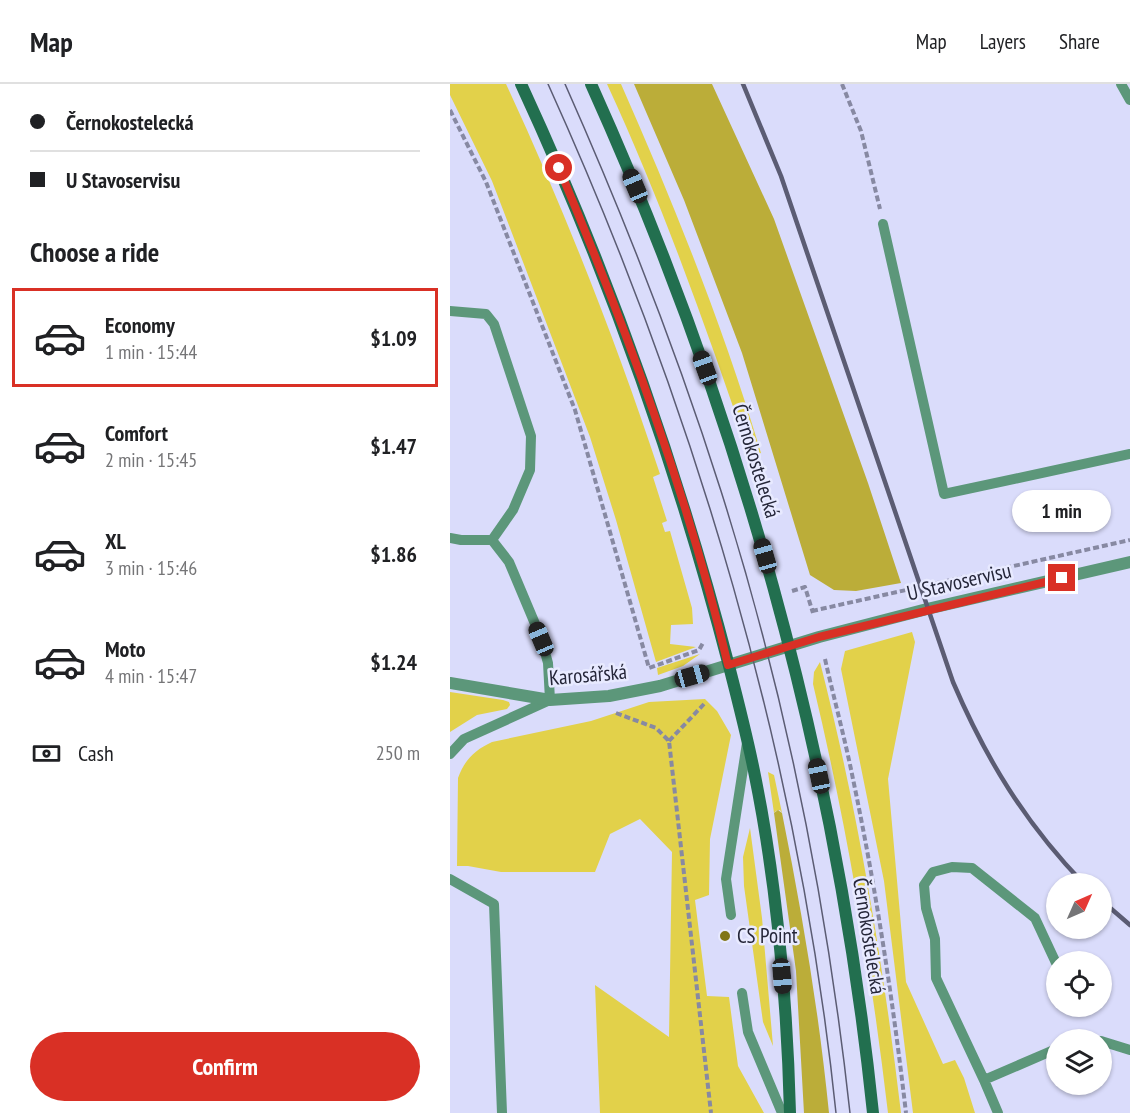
<!DOCTYPE html>
<html lang="en">
<head>
<meta charset="utf-8">
<style>
  body { margin:0; font-family:"PT Sans Narrow",sans-serif; background:#f2f2f2; color:#202124; height:100vh; display:flex; flex-direction:column; font-size:22px; white-space:nowrap }
  * { box-sizing:border-box; margin:0 }
  p { font-size:20px; color:#757577 }
  .icon { flex:none; width:33px; height:33px; fill:none; stroke:currentColor; stroke-width:2; stroke-linecap:round; stroke-linejoin:round }
  .map { position:relative; flex:1; overflow:hidden }
  .panel { display:flex; flex-direction:column; background:#fff; width:450px }
  .panel>* { flex:none }
  .hud { display:grid; align-content:center; height:132px; padding:0 30px; background:#fff }
  .needle { width:39px; rotate:45deg }
  .buttons { position:absolute; left:596px; top:789px; display:grid; gap:12px }
  .buttons a { display:grid; place-items:center; width:66px; height:66px; border-radius:50%; background:#fff; box-shadow:0 2px 4px #0004; font-size:30px }
  .end { position:absolute; width:27px; height:27px; margin:-14px; border:8px solid #d93025; background:#fff; box-shadow:0 0 0 3px #fff }
  .from { border-radius:50% }
  .bubble { position:absolute; height:42px; border-radius:21px; background:#fff; box-shadow:0 2px 4px #0004; font-size:20px; font-weight:700; line-height:42px; text-align:center }
  .car { position:absolute; width:18px; height:36px; margin:-18px -9px; border-radius:8px; box-shadow:0 0 4px 2px #0007; background:linear-gradient(#222 24%,#8ab4d8 0 40%,#222 0 76%,#8ab4d8 0 86%,#222 0) }
  .hud b { display:flex; align-items:center; gap:21px; height:57px; font-size:22px }
  .hud b+b { border-top:2px solid #e0e0e0 }
  .hud i { width:15px; height:15px; background:#202124 }
  ul { padding:0; list-style:none }
  li { display:flex; align-items:center; gap:18px; height:99px; margin:0 12px 9px; padding:0 18px; border:3px solid transparent; border-radius:0px }
  li div { flex:1 }
  li b { display:block; font-size:22px }
  li em { font-style:normal; font-weight:700 }
  li.current { border-color:#d93025 }
  li>.icon { width:54px; height:54px; stroke-width:1.5 }
  h2 { padding:0 30px; font-size:27px; line-height:72px }
  .pay { display:flex; align-items:center; gap:15px; height:66px; padding:0 30px; font-size:22px }
  .pay p { margin-inline-start:auto }
  .action { display:flex; gap:12px; margin-top:auto; padding:12px 30px }
  .action a { flex:1; height:69px; border-radius:36px; background:#d93025; color:#fff; font-size:24px; font-weight:700; line-height:69px; text-align:center }
  header { display:flex; align-items:center; gap:36px; box-sizing:border-box; height:84px; padding:0 30px; background:#fff; border-bottom:2px solid #e0e0e0 }
  header strong { font-size:28px }
  nav { display:flex; gap:33px; margin-inline-start:auto; font-size:21px }
  main { display:flex; flex:1; min-height:0 }
  .map>svg:first-child { display:block }
  .green { fill:#e2d14a }
  .forest { fill:#bbad39 }
  .lines { fill:none; stroke-linecap:round; stroke-linejoin:round }
  .path { stroke:#8789a2; stroke-width:4; stroke-dasharray:6 3; stroke-linecap:butt }
  .service { stroke:#5c977a; stroke-width:10 }
  .minor { stroke:#5c977a; stroke-width:12 }
  .secondary { stroke:#226f4f; stroke-width:12 }
  .tram { stroke:#5b5c73; stroke-width:1.5 }
  .rail { stroke:#5b5c73; stroke-width:4.5 }
  .route { stroke:#d93025; stroke-width:8 }
  .poi-dot { fill:#807518; stroke:#e8eaff; stroke-width:2 }
  .labels { text-anchor:middle; stroke-width:5; stroke-linejoin:round; paint-order:stroke }
  .street-label { font-size:21px; fill:#252639; stroke:#e8eaff }
  .poi-label { font-size:21px; fill:#252639; stroke:#e8eaff; text-anchor:start }
</style>
</head>
<body>
<header>
<strong>Map</strong>
<nav><a>Map</a><a>Layers</a><a>Share</a></nav>
</header>
<main>
<section class="panel">
<div class="hud">
<b><i class="from"></i>Černokostelecká</b>
<b><i></i>U Stavoservisu</b>
</div>
<h2>Choose a ride</h2>
<ul>
<li class="current"><svg class="icon" aria-label="car" viewBox="0 0 24 24"><path d="M5 17H2v-5l4-1 3-4h7l3 4 3 1v5h-3M9 17h6M6 11h13"/><circle cx="7" cy="17" r="2"/><circle cx="17" cy="17" r="2"/></svg><div><b>Economy</b><p>1 min · 15:44</p></div><em>$1.09</em></li>
<li><svg class="icon" aria-label="car" viewBox="0 0 24 24"><path d="M5 17H2v-5l4-1 3-4h7l3 4 3 1v5h-3M9 17h6M6 11h13"/><circle cx="7" cy="17" r="2"/><circle cx="17" cy="17" r="2"/></svg><div><b>Comfort</b><p>2 min · 15:45</p></div><em>$1.47</em></li>
<li><svg class="icon" aria-label="car" viewBox="0 0 24 24"><path d="M5 17H2v-5l4-1 3-4h7l3 4 3 1v5h-3M9 17h6M6 11h13"/><circle cx="7" cy="17" r="2"/><circle cx="17" cy="17" r="2"/></svg><div><b>XL</b><p>3 min · 15:46</p></div><em>$1.86</em></li>
<li><svg class="icon" aria-label="car" viewBox="0 0 24 24"><path d="M5 17H2v-5l4-1 3-4h7l3 4 3 1v5h-3M9 17h6M6 11h13"/><circle cx="7" cy="17" r="2"/><circle cx="17" cy="17" r="2"/></svg><div><b>Moto</b><p>4 min · 15:47</p></div><em>$1.24</em></li>
</ul>
<div class="pay"><svg class="icon" aria-label="cash" viewBox="0 0 24 24"><path d="M3 7h18v10H3z"/><circle cx="12" cy="12" r="2"/></svg>Cash<p>250 m</p></div>
<div class="action"><a>Confirm</a></div>
</section>
<div class="map">
<svg width="680" height="1029" viewBox="0 0 680 1029">
  <rect width="100%" height="100%" fill="#dadcfb"/>
  <path class="green" d="M 0,0 L 56,0 C 115,127 166,257 210,390 L 203,393 L 217,437 L 212,439 L 215,448 L 220,447 L 242,524 L 243,540 L 221,541 L 220,560 L 246,563 L 206,578 L 166,436 L 140,353 L 42,97 L 0,11 Z
    M 157,0 L 171,0 C 224,120 273,242 311,369 L 300,372 C 257,246 213,121 157,0 Z
    M 462,548 L 465,558 L 438,695 L 456,898 L 493,980 L 505,976 L 514,994 L 525,1029 L 463,1029 L 434,797 L 391,585 L 395,567 Z
    M 250,570 L 233,582 L 208,591 L 207,584 Z
    M 370,578 C 408,727 433,877 451,1029 L 438,1029 C 421,885 397,742 363,600 L 364,588 Z
    M 0,608 L 53,616 L 59,618 L 60,621 L 57,625 L 27,631 L 0,648 Z
    M 255,615 L 267,627 L 281,651 L 260,755 L 259,811 L 245,816 L 257,912 L 279,913 L 288,982 L 314,1029 L 150,1029 L 145,901 L 219,953 L 222,768 L 190,735 L 160,750 L 145,788 L 51,788 L 18,782 L 7,782 L 8,694 C 15,675 25,666 42,658 L 141,637 L 199,618 Z
    M 318,688 L 324,691 L 332,729 L 330,726 L 326,727 L 324,729 Z
    M 300,744 L 312,834 L 323,962 L 313,938 L 294,802 L 293,773 Z"/>
  <path class="forest" d="M 184,0 L 262,0 L 324,135 L 418,399 L 451,499 L 406,507 L 384,506 L 360,491 L 292,269 L 234,116 Z
    M 328,726 L 332,729 C 352,828 369,928 379,1029 L 354,1029 L 346,887 L 324,729 Z"/>
  <g class="lines">
    <path class="path" d="M 392,0 L 411,47 L 430,125
      M 0,26 L 36,98 L 125,326 L 199,584 L 249,566 L 254,557
      M 342,507 L 355,503 L 363,529
      M 362,527 L 680,456
      M 375,575 C 384,615 395,655 403,695 C 426,805 443,917 456,1029
      M 166,629 L 206,644 L 219,657 L 261,1029
      M 219,657 L 254,620"/>
    <path class="service" d="M 671,0 L 680,16
      M 433,140 L 494,410 L 680,370
      M 0,227 L 36,230 L 44,240 L 81,352 L 80,386 L 63,426 L 42,456
      M 0,454 L 11,456 L 42,456 L 59,478 L 91,554 L 98,579 L 100,616 L 14,655 L 0,670
      M 0,795 L 44,820 L 52,1029
      M 281,831 L 276,795 L 297,659
      M 292,909 L 298,948 L 332,1029
      M 651,957 L 680,966
      M 534,996 L 486,894 L 485,855 L 476,824 L 474,801 L 483,788 L 502,783 L 522,784 L 585,834 L 606,879
      M 548,1029 L 534,996 L 606,965"/>
    <path class="minor" d="M 0,599 L 100,616 L 159,612 L 210,602 L 369,553 L 477,525 L 680,478"/>
    <path class="secondary" d="M 71,0 C 158,188 227,382 279,582 C 288,617 297,652 304,687 C 327,799 337,915 340,1029
      M 141,0 C 288,326 386,673 423,1029"/>
    <path class="tram" d="M 98,0 C 245,325 349,673 386,1029
      M 115,0 C 174,133 227,268 271,407 C 335,609 377,819 400,1029"/>
    <path class="rail" d="M 293,0 L 331,92 L 503,598 C 536,675 575,739 634,800
      M 651,816 L 680,841"/>
  </g>
  <g class="lines">
    <path class="route" d="M 109,84 C 177,246 238,411 278,581 L 369,553 L 612,494"/>
  </g>
  <circle class="poi-dot" cx="275" cy="852" r="6"/>
  <g class="labels">
    <g class="street-label">
      <text transform="translate(306 377) rotate(73)" y="7">Černokostelecká</text>
      <text transform="translate(509 498) rotate(-13)" y="7">U Stavoservisu</text>
      <text transform="translate(138 591) rotate(-5)" y="7">Karosářská</text>
      <text transform="translate(419 852) rotate(81)" y="7">Černokostelecká</text>
    </g>
    <g class="poi-label">
      <text x="287" y="859">CS Point</text>
    </g>
  </g>
</svg>
<div class="buttons">
<a><svg class="needle" viewBox="-14 -14 28 28"><path d="M0-13l5 13h-10z" fill="#e53935"/><path d="M0 13l5-13h-10z" fill="#757577"/></svg></a>
<a><svg class="icon" aria-label="locate" viewBox="0 0 24 24"><circle cx="12" cy="12" r="6"/><path d="M12 2v4M12 18v4M2 12h4M18 12h4"/></svg></a>
<a><svg class="icon" aria-label="layers" viewBox="0 0 24 24"><path d="M12 4l9 5-9 5-9-5zM3 14l9 5 9-5"/></svg></a>
</div>
<i class="end from" style="left:109px;top:84px"></i>
<i class="end" style="left:612px;top:494px"></i>
<div class="bubble" style="left:562px;top:406px;width:99px">1 min</div>
<i class="car" style="left:185px;top:102px;rotate:337deg"></i>
<i class="car" style="left:255px;top:284px;rotate:340deg"></i>
<i class="car" style="left:315px;top:472px;rotate:344deg"></i>
<i class="car" style="left:91px;top:555px;rotate:337deg"></i>
<i class="car" style="left:242px;top:592px;rotate:74deg"></i>
<i class="car" style="left:369px;top:692px;rotate:348deg"></i>
<i class="car" style="left:332px;top:892px;rotate:175deg"></i>
</div>
</main>
</body>
</html>
